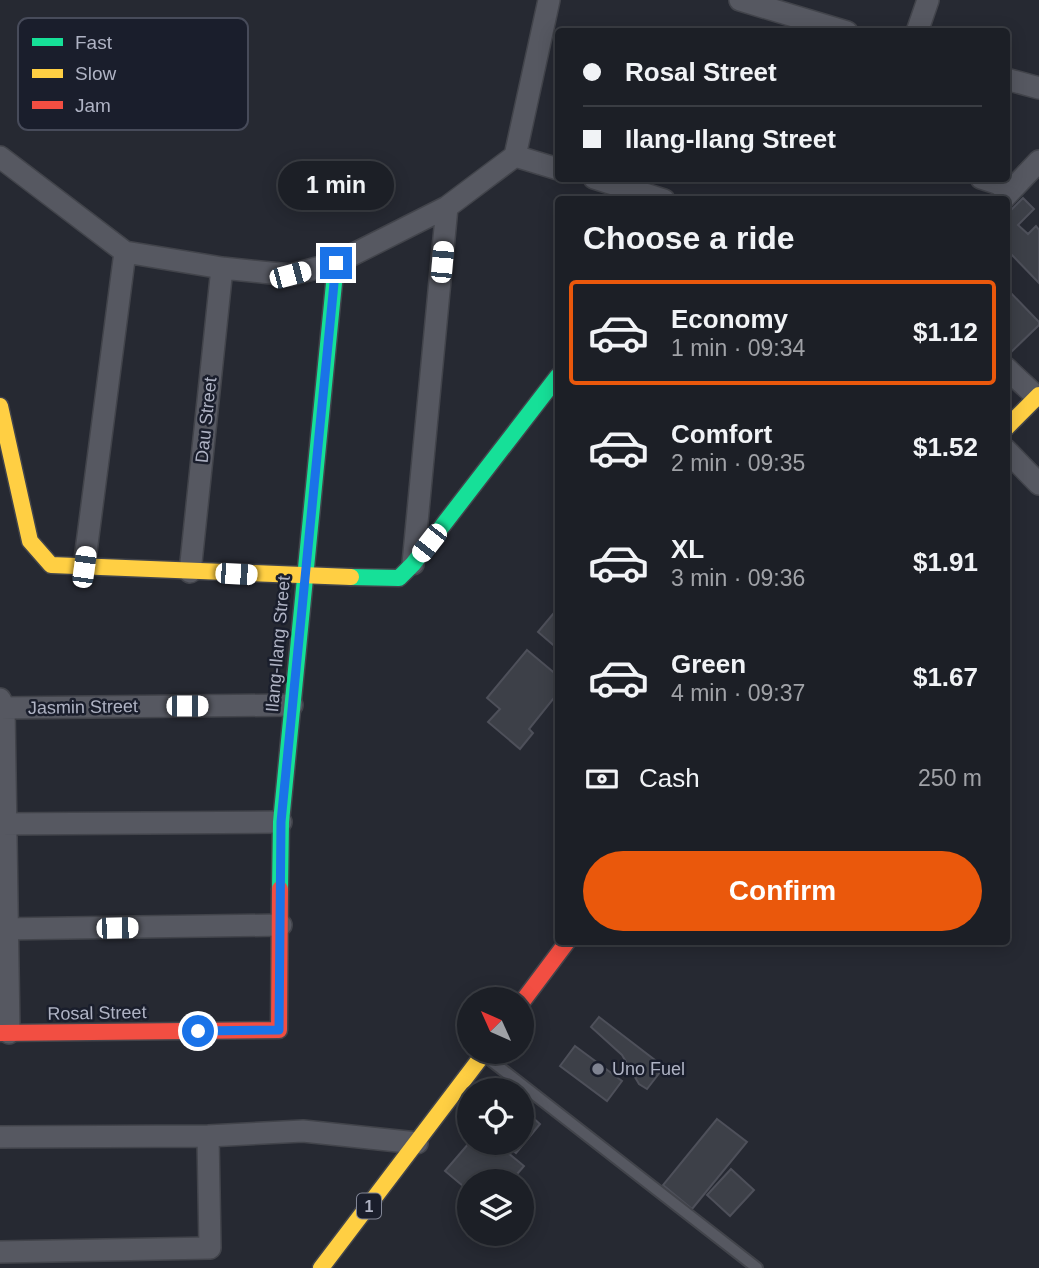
<!DOCTYPE html>
<html lang="en">
<head>
<meta charset="utf-8">
<style>
  body { margin:0; font-family:Helvetica,sans-serif; background:#292c32; color:#f1f3f6; height:100vh; display:flex; flex-direction:column; font-size:26px; white-space:nowrap }
  * { box-sizing:border-box; margin:0 }
  p { font-size:23px; color:#a0a2a7 }
  .icon { flex:none; width:38px; height:38px; fill:none; stroke:currentColor; stroke-width:2; stroke-linecap:round; stroke-linejoin:round }
  .map { position:relative; flex:1; overflow:hidden }
  .sheet { position:absolute; left:555px; top:196px; width:455px; height:749px; display:flex; flex-direction:column; background:#1c1f26; border-radius:7px; box-shadow:0 4px 18px #0003,0 0 0 2px #3a3d43 }
  .sheet>* { flex:none }
  .guide { position:absolute; left:555px; top:28px; width:455px; height:154px; border-radius:7px; box-shadow:0 4px 18px #0003,0 0 0 2px #3a3d43; display:grid; align-content:center; height:154px; padding:0 28px; background:#1c1f26 }
  .needle { width:46px; rotate:315deg }
  .fabs { position:absolute; left:457px; top:987px; display:grid; gap:14px }
  .fabs a { display:grid; place-items:center; width:77px; height:77px; border-radius:50%; background:#1c1f26; box-shadow:0 4px 18px #0003,0 0 0 2px #3a3d43; font-size:35px }
  .end { position:absolute; width:32px; height:32px; margin:-16px; border:9px solid #1a73e8; background:#fff; box-shadow:0 0 0 4px #fff }
  .from { border-radius:50% }
  .bubble { position:absolute; height:49px; border-radius:24px; background:#1c1f26; box-shadow:0 4px 18px #0003,0 0 0 2px #3a3d43; font-size:23px; font-weight:600; line-height:49px; text-align:center }
  .car { position:absolute; width:21px; height:42px; margin:-21px -10px; border-radius:9px; box-shadow:0 0 5px 2px #0007; background:linear-gradient(#fff 24%,#345 0 40%,#fff 0 76%,#345 0 86%,#fff 0) }
  .guide b { display:flex; align-items:center; gap:24px; height:66px; font-size:26px }
  .guide b+b { border-top:2px solid #3a3d43 }
  .guide i { width:18px; height:18px; background:#f1f3f6 }
  ul { padding:0; list-style:none }
  li { display:flex; align-items:center; gap:21px; height:105px; margin:0 14px 10px; padding:0 14px; border:4px solid transparent; border-radius:7px }
  li div { flex:1 }
  li b { display:block; font-size:26px }
  li em { font-style:normal; font-weight:600 }
  li.selected { border-color:#ea580c }
  li>.icon { width:63px; height:63px; stroke-width:1.5 }
  h2 { padding:0 28px; font-size:32px; line-height:84px }
  .pay { display:flex; align-items:center; gap:18px; height:77px; padding:0 28px; font-size:26px }
  .pay p { margin-inline-start:auto }
  .action { display:flex; gap:14px; margin-top:auto; padding:14px 28px }
  .action a { flex:1; height:80px; border-radius:42px; background:#ea580c; color:#fff; font-size:28px; font-weight:600; line-height:80px; text-align:center }
  .map>svg:first-child { display:block }
  .building { fill:#3d4048; stroke:#4e505a; stroke-width:2 }
  .lines { fill:none; stroke-linecap:round; stroke-linejoin:round }
  .lane-casing { stroke:#42444b; stroke-width:14 }
  .street-casing { stroke:#42444b; stroke-width:24 }
  .fast-casing { stroke:#42444b; stroke-width:19 }
  .slow-casing { stroke:#42444b; stroke-width:19 }
  .jam-casing { stroke:#42444b; stroke-width:19 }
  .lane { stroke:#565861; stroke-width:10 }
  .street { stroke:#565861; stroke-width:21 }
  .fast { stroke:#16e098; stroke-width:16 }
  .slow { stroke:#ffcf43; stroke-width:16 }
  .jam { stroke:#f24e42; stroke-width:16 }
  .route { stroke:#1a73e8; stroke-width:9 }
  .poi-dot { fill:#7f8391; stroke:#1a1e2c; stroke-width:2.5 }
  .labels { text-anchor:middle; stroke-width:5; stroke-linejoin:round; paint-order:stroke }
  .shield { fill:#1a1e2c; stroke:#828696; stroke-width:2 }
  .shield-label { font-size:16px; font-weight:bold; fill:#afb3c4 }
  .street-label { font-size:18px; fill:#afb3c4; stroke:#1a1e2c }
  .poi-label { font-size:18px; fill:#afb3c4; stroke:#1a1e2c; text-anchor:start }
  .key { fill:#1a1e2c; stroke:#474b5a; stroke-width:2 }
  .key-label { font-size:19px; fill:#afb3c4 }
</style>
</head>
<body>
<div class="map">
<svg width="1039" height="1268" viewBox="0 0 1039 1268">
  <rect width="100%" height="100%" fill="#262932"/>
  <path class="building" d="M 1023,198 L 1034,209 L 1018,225 L 1028,234 L 1036,226 L 1039,230 L 1039,283 L 1010,253 L 1006,256 L 1006,215 Z
    M 1007,289 L 1039,322 L 1039,325 L 1008,355 L 1006,353 Z
    M 558,608 L 558,649 L 538,632 Z
    M 527,650 L 558,676 L 558,693 L 529,729 L 533,733 L 520,749 L 488,722 L 500,709 L 487,698 Z
    M 599,1017 L 664,1067 L 647,1089 L 639,1084 L 622,1055 L 591,1027 Z
    M 575,1046 L 622,1081 L 607,1101 L 560,1066 Z
    M 522,1108 L 540,1124 L 516,1153 L 504,1143 L 522,1143 Z
    M 717,1119 L 747,1142 L 692,1209 L 663,1185 Z
    M 469,1143 L 496,1143 L 524,1166 L 511,1181 L 469,1181 L 469,1191 L 445,1171 Z
    M 731,1169 L 754,1190 L 730,1216 L 707,1195 Z"/>
  <g class="lines">
    <defs>
      <path id="lane" d="M 485,1056 L 757,1268"/>
      <path id="street" d="M 740,0 L 847,32
        M 917,32 L 928,0
        M 1006,79 L 1039,88
        M 515,156 L 558,169
        M 0,157 L 125,252 L 222,268 L 290,275 L 336,263 L 447,207 L 515,156 L 549,0
        M 594,178 L 664,200
        M 981,178 L 1012,188
        M 1002,200 L 1039,161
        M 1006,368 L 1037,397
        M 1006,450 L 1039,484
        M 413,564 L 447,207
        M 84,567 L 125,252
        M 190,572 L 222,268
        M 0,699 L 4,708 L 9,1033
        M 0,708 L 292,705
        M 0,824 L 281,822
        M 0,929 L 281,925
        M 0,1137 L 208,1136 L 303,1131 L 417,1143
        M 0,1252 L 210,1248 L 208,1136"/>
      <path id="fast" d="M 351,577 L 399,578 L 413,564 L 558,376
        M 280,889 L 281,822 L 336,263"/>
      <path id="slow" d="M 0,406 L 30,541 L 51,565 L 351,577
        M 1006,428 L 1039,395
        M 321,1268 L 485,1052"/>
      <path id="jam" d="M 522,1002 L 567,942
        M 0,1033 L 279,1030 L 280,889"/>
    </defs>
    <use href="#lane" class="lane-casing"/>
    <use href="#street" class="street-casing"/>
    <use href="#fast" class="fast-casing"/>
    <use href="#slow" class="slow-casing"/>
    <use href="#jam" class="jam-casing"/>
    <use href="#lane" class="lane"/>
    <use href="#street" class="street"/>
    <use href="#fast" class="fast"/>
    <use href="#slow" class="slow"/>
    <use href="#jam" class="jam"/>
  </g>
  <g class="lines">
    <path class="route" d="M 198,1031 L 279,1030 L 281,822 L 336,263"/>
  </g>
  <circle class="poi-dot" cx="598" cy="1069" r="7"/>
  <g class="labels">
    <rect class="shield" x="357" y="1193.5" width="24" height="25" rx="5"/>
    <g class="shield-label">
      <text x="369" y="1212">1</text>
    </g>
    <g class="street-label">
      <text transform="translate(206 420) rotate(-84)" y="6">Dau Street</text>
      <text transform="translate(278 644) rotate(-85)" y="6">Ilang-Ilang Street</text>
      <text transform="translate(83 707) rotate(-1)" y="6">Jasmin Street</text>
      <text transform="translate(97 1013) rotate(-1)" y="6">Rosal Street</text>
    </g>
    <g class="poi-label">
      <text x="612" y="1075">Uno Fuel</text>
    </g>
  </g>
  <rect x="18" y="18" width="230" height="112" rx="10" class="key"/>
  <rect x="32" y="38" width="31" height="8" fill="#16e098"/>
  <rect x="32" y="69" width="31" height="9" fill="#ffcf43"/>
  <rect x="32" y="101" width="31" height="8" fill="#f24e42"/>
  <g class="key-label">
    <text x="75" y="49">Fast</text>
    <text x="75" y="80">Slow</text>
    <text x="75" y="112">Jam</text>
  </g>
</svg>
<div class="fabs">
<a><svg class="needle" viewBox="-14 -14 28 28"><path d="M0-13l5 13h-10z" fill="#e53935"/><path d="M0 13l5-13h-10z" fill="#a0a2a7"/></svg></a>
<a><svg class="icon" aria-label="locate" viewBox="0 0 24 24"><circle cx="12" cy="12" r="6"/><path d="M12 2v4M12 18v4M2 12h4M18 12h4"/></svg></a>
<a><svg class="icon" aria-label="layers" viewBox="0 0 24 24"><path d="M12 4l9 5-9 5-9-5zM3 14l9 5 9-5"/></svg></a>
</div>
<i class="end from" style="left:198px;top:1031px"></i>
<i class="end" style="left:336px;top:263px"></i>
<div class="bubble" style="left:278px;top:161px;width:116px">1 min</div>
<i class="car" style="left:442px;top:262px;rotate:5deg"></i>
<i class="car" style="left:290px;top:275px;rotate:75deg"></i>
<i class="car" style="left:429px;top:543px;rotate:218deg"></i>
<i class="car" style="left:84px;top:567px;rotate:8deg"></i>
<i class="car" style="left:236px;top:574px;rotate:93deg"></i>
<i class="car" style="left:187px;top:706px;rotate:90deg"></i>
<i class="car" style="left:117px;top:928px;rotate:89deg"></i>
<div class="guide">
<b><i class="from"></i>Rosal Street</b>
<b><i></i>Ilang-Ilang Street</b>
</div>
<section class="sheet">
<h2>Choose a ride</h2>
<ul>
<li class="selected"><svg class="icon" aria-label="car" viewBox="0 0 24 24"><path d="M5 17H2v-5l4-1 3-4h7l3 4 3 1v5h-3M9 17h6M6 11h13"/><circle cx="7" cy="17" r="2"/><circle cx="17" cy="17" r="2"/></svg><div><b>Economy</b><p>1 min · 09:34</p></div><em>$1.12</em></li>
<li><svg class="icon" aria-label="car" viewBox="0 0 24 24"><path d="M5 17H2v-5l4-1 3-4h7l3 4 3 1v5h-3M9 17h6M6 11h13"/><circle cx="7" cy="17" r="2"/><circle cx="17" cy="17" r="2"/></svg><div><b>Comfort</b><p>2 min · 09:35</p></div><em>$1.52</em></li>
<li><svg class="icon" aria-label="car" viewBox="0 0 24 24"><path d="M5 17H2v-5l4-1 3-4h7l3 4 3 1v5h-3M9 17h6M6 11h13"/><circle cx="7" cy="17" r="2"/><circle cx="17" cy="17" r="2"/></svg><div><b>XL</b><p>3 min · 09:36</p></div><em>$1.91</em></li>
<li><svg class="icon" aria-label="car" viewBox="0 0 24 24"><path d="M5 17H2v-5l4-1 3-4h7l3 4 3 1v5h-3M9 17h6M6 11h13"/><circle cx="7" cy="17" r="2"/><circle cx="17" cy="17" r="2"/></svg><div><b>Green</b><p>4 min · 09:37</p></div><em>$1.67</em></li>
</ul>
<div class="pay"><svg class="icon" aria-label="cash" viewBox="0 0 24 24"><path d="M3 7h18v10H3z"/><circle cx="12" cy="12" r="2"/></svg>Cash<p>250 m</p></div>
<div class="action"><a>Confirm</a></div>
</section>
</div>
</body>
</html>
